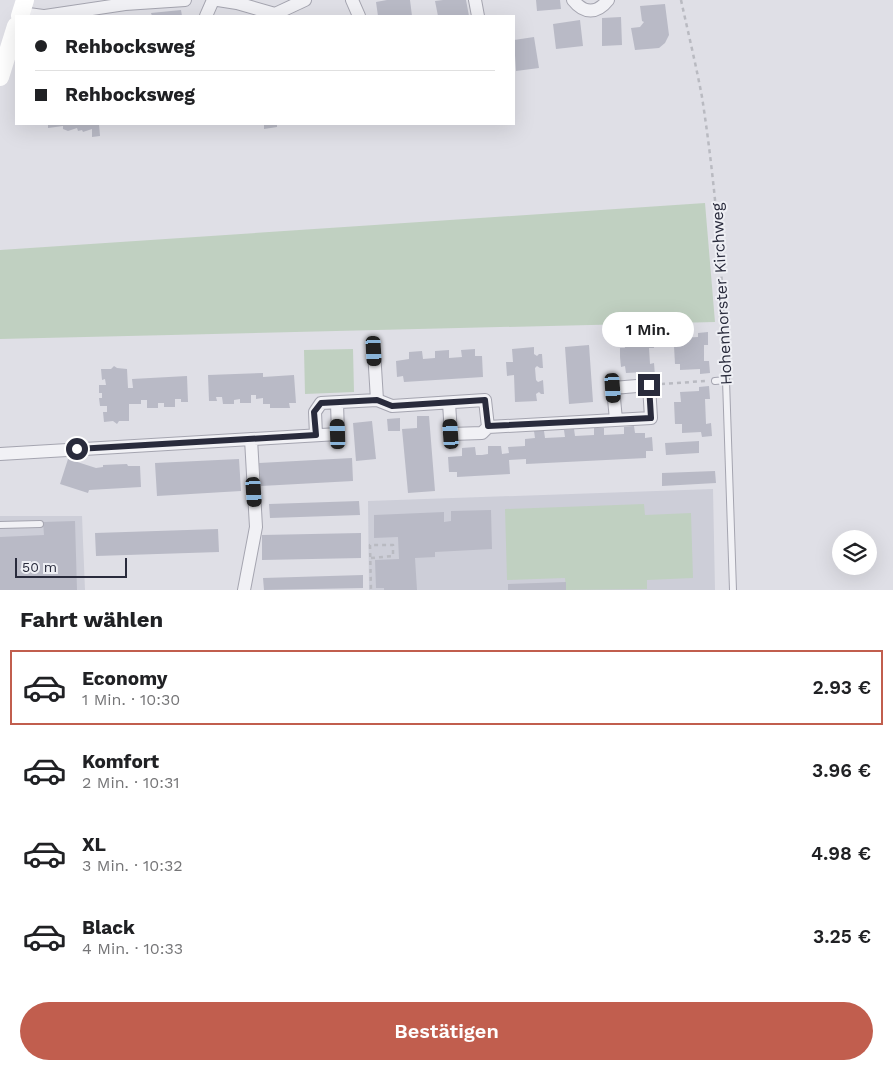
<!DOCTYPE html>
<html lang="de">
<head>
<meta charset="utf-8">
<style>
  body { margin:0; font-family:"Work Sans",sans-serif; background:#f2f2f2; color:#202124; height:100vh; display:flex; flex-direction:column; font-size:19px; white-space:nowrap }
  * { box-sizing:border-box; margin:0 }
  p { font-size:16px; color:#757577 }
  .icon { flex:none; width:28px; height:28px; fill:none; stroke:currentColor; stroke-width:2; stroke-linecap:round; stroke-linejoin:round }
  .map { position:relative; height:590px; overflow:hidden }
  .drawer { display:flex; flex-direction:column; background:#fff; flex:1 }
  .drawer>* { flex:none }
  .hud { position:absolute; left:15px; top:15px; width:500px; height:110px; border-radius:0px; box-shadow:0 5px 20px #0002; display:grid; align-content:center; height:110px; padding:0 20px; background:#fff }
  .buttons { position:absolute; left:832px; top:530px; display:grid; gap:10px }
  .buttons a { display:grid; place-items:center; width:45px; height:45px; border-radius:50%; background:#fff; box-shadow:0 5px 20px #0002; font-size:25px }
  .scale { position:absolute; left:15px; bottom:12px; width:112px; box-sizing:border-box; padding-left:5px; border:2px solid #292b3c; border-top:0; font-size:14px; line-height:18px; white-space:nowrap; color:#292b3c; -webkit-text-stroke:4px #eeeff4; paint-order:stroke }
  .end { position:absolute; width:22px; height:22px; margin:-11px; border:6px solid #292b3c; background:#fff; box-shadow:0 0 0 2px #fff }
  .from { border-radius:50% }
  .bubble { position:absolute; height:35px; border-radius:18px; background:#fff; box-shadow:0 5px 20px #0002; font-size:16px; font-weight:600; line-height:35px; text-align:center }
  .car { position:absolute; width:15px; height:30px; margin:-15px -8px; border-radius:6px; box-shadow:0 0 4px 1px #0007; background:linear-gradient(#222 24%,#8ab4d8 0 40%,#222 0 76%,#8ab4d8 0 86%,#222 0) }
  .hud b { display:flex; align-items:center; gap:18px; height:48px; font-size:19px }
  .hud b+b { border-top:1px solid #e0e0e0 }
  .hud i { width:12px; height:12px; background:#202124 }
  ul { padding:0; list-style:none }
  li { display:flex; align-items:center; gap:15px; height:75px; margin:0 10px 8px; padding:0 10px; border:2px solid transparent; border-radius:0px }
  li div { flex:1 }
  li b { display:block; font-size:19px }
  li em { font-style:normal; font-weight:600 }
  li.current { border-color:#c15e4e }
  li>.icon { width:45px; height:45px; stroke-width:1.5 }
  h2 { padding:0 20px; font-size:22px; line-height:60px }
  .cta { display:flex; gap:10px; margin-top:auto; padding:10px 20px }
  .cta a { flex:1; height:58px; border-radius:30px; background:#c15e4e; color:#fff; font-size:20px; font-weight:600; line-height:58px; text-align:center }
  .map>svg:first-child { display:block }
  .built { fill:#cdced8 }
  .green { fill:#c0d0c1 }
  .building { fill:#b9bac6 }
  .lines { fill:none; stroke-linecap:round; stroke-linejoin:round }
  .lane-casing { stroke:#a5a5b0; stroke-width:8 }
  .street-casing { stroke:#a5a5b0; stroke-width:14 }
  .path { stroke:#b9bac1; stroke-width:2.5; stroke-dasharray:4 4; stroke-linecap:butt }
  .lane { stroke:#f1f1f5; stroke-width:6 }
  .street { stroke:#f1f1f5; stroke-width:12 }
  .secondary { stroke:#fff; stroke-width:18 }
  .route { stroke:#292b3c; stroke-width:6 }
  .labels { text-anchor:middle; stroke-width:4; stroke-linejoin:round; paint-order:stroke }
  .street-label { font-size:16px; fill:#292b3c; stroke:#eeeff4 }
</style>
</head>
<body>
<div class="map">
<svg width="893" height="590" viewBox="0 0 893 590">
  <rect width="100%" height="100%" fill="#dfdfe6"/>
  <path class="built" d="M 713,489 L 715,590 L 369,590 L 368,501 Z
    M 0,516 L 82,516 L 85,590 L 0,590 Z"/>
  <path class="green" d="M 705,203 L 715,322 L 0,339 L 0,250 Z
    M 353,349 L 354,392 L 305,394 L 304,350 Z
    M 644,504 L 645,515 L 691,513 L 693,578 L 647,580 L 647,589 L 566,590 L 565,578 L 507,580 L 505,509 Z"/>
  <path class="building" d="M 387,0 L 410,0 L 412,16 L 378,16 L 376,2 Z
    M 443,0 L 466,0 L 469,16 L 438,16 L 435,1 Z
    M 536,0 L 560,0 L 561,9 L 537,11 Z
    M 665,4 L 669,35 L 665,43 L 659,48 L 635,50 L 631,28 L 640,27 L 644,22 L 642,21 L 640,6 Z
    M 181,10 L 182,16 L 152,16 L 151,13 Z
    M 621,17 L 622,45 L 602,46 L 602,18 Z
    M 580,20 L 583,46 L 556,49 L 553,24 Z
    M 534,37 L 539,68 L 516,71 L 514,40 Z
    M 48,124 L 99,124 L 100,136 L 92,137 L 92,129 L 83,132 L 82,130 L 78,131 L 77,128 L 68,131 L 63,129 L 63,126 L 48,128 Z
    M 264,124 L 277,124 L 277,127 L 264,129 Z
    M 708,332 L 708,345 L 704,345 L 704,361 L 709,361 L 710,373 L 700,374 L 700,369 L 680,370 L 680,364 L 675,364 L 674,346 L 679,345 L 679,338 L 698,337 L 698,333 Z
    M 653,335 L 654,348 L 649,348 L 650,364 L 654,363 L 655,376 L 646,376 L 645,372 L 626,373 L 625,366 L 621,367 L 620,357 L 620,348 L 625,348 L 624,341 L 644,340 L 643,336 Z
    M 589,345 L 593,402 L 569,404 L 565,347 Z
    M 534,347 L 534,354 L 537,356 L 539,354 L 542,354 L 543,368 L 540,368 L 537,366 L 535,368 L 536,380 L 538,382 L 543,380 L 544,394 L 541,394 L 539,392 L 536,394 L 537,401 L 515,402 L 514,375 L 507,376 L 506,362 L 513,362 L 512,349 Z
    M 475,349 L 475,356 L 482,356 L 483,377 L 404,382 L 403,376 L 397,377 L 396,361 L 409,359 L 409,352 L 422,351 L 423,359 L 435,358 L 435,351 L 449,350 L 449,358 L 462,357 L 461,350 Z
    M 114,366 L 117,368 L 127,369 L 128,388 L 133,388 L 132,379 L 187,376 L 188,402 L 181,402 L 181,399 L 175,399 L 175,407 L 164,407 L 164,403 L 158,403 L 158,408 L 147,408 L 147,400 L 141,400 L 141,404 L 129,404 L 129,421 L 119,421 L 117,424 L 113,421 L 104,422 L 103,412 L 107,412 L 107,406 L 100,406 L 99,398 L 102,398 L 102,393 L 99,393 L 99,385 L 106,385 L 105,379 L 102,380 L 101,369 L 111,369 Z
    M 263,373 L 263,377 L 294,375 L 296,403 L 289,403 L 290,408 L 270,408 L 270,404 L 263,404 L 263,398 L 256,399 L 256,395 L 251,395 L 251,403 L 240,403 L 240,399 L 234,400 L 234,404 L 223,404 L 222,397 L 216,397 L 217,401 L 209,401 L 208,375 Z
    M 709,386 L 710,399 L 705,399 L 706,424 L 711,423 L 712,436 L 702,437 L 701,432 L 682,433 L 682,424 L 675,424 L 674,402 L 681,402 L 680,392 L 699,391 L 699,387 Z
    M 417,416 L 429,416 L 435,491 L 408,493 L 402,429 L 417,428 Z
    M 400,418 L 400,431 L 388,431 L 387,419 Z
    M 372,421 L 376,459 L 356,461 L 353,423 Z
    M 634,426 L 635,433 L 645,433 L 645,438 L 652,437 L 653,451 L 646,451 L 646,458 L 526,464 L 526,459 L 509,460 L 510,474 L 457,477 L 457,472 L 449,472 L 448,457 L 462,456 L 462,448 L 475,447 L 476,455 L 482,455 L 488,454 L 488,446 L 501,446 L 502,454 L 509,453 L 508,447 L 525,446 L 525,439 L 535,438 L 534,431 L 544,431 L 545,438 L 565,437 L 564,430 L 574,429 L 575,436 L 594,435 L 594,428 L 604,428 L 604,435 L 624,434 L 624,427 Z
    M 699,441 L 699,453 L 666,455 L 665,443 Z
    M 352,458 L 353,481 L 261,486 L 259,463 Z
    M 68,459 L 96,468 L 103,467 L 103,465 L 127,464 L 128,466 L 140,466 L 141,487 L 89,490 L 88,493 L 60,484 Z
    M 239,459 L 241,491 L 157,496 L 155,463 Z
    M 715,471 L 716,483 L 662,486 L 662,473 Z
    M 359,501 L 360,515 L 270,518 L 269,504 Z
    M 491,510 L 492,549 L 435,552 L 435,557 L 415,558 L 417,590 L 384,590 L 384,588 L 376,588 L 375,560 L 399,559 L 398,537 L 374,538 L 374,515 L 444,512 L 444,522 L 451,521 L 451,511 Z
    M 75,521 L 77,590 L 0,590 L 0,537 L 44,535 L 43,522 Z
    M 218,529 L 219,552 L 96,556 L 95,533 Z
    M 361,533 L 361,558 L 262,560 L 262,535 Z
    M 363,575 L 363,588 L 264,590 L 263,578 Z
    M 566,582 L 566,590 L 508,590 L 508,584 Z"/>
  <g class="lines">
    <defs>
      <path id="lane" d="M 715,381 L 726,380 L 733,590
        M 0,525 L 40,524"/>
      <path id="street" d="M 218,0 L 237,3 L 275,14
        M 352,0 L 359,16
        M 475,0 L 478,16
        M 573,0 C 584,14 597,14 608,0
        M 21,13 L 43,16
        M 275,14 L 305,0
        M 45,16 L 125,4 L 185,0
        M 206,16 L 213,0
        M 374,351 L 377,400
        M 449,403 L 451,434 L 482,433 L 488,427 L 651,418 L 649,385 L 613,388 L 616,420
        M 316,435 L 315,412 L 321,403 L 377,400 L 392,406 L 485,400 L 488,427
        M 0,454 L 338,434 L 337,403
        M 244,590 L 256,527 L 251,439"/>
    </defs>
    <use href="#lane" class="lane-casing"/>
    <use href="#street" class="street-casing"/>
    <path class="path" d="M 681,0 C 688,32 696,65 702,97 C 716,188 723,279 726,371
      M 661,384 L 706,381
      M 371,558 L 393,556 L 393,545 L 370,545 L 371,590"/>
    <use href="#lane" class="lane"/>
    <use href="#street" class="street"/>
    <path class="secondary" d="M 20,16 L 25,0
      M 0,77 L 16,26"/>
  </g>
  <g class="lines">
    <path class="route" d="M 77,449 L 316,435 L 314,412 L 321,403 L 377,400 L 392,406 L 485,400 L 488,426 L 651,418 L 649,385"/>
  </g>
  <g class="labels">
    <g class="street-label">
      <text transform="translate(721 294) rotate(-93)" y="6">Hohenhorster Kirchweg</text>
    </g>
  </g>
</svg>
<div class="buttons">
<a><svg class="icon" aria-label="layers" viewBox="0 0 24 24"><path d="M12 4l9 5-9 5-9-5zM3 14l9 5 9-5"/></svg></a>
</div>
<div class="scale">50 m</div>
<i class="end from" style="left:77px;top:449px"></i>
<i class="end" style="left:649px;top:385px"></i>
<div class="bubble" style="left:602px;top:312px;width:92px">1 Min.</div>
<i class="car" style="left:374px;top:351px;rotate:177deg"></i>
<i class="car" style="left:613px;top:388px;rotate:176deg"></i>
<i class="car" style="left:338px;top:434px;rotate:358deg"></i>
<i class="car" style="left:451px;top:434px;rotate:356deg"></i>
<i class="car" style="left:254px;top:492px;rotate:176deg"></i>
<div class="hud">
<b><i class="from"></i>Rehbocksweg</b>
<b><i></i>Rehbocksweg</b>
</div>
</div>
<section class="drawer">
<h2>Fahrt wählen</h2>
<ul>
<li class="current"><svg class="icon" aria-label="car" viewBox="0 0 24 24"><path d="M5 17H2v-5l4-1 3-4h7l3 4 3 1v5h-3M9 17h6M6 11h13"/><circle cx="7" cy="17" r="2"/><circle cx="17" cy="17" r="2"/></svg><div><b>Economy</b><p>1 Min. · 10:30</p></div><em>2.93 €</em></li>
<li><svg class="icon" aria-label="car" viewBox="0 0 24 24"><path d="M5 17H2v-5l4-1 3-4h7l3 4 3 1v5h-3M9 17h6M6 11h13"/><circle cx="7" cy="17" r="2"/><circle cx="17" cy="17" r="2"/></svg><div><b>Komfort</b><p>2 Min. · 10:31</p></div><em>3.96 €</em></li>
<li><svg class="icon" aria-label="car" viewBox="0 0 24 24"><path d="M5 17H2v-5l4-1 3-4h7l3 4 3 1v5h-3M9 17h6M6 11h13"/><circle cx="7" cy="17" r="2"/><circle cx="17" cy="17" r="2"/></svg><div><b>XL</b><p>3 Min. · 10:32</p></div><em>4.98 €</em></li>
<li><svg class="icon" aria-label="car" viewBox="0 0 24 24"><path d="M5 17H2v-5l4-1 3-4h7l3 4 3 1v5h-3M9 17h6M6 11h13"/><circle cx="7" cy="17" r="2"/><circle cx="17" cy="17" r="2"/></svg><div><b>Black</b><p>4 Min. · 10:33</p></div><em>3.25 €</em></li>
</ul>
<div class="cta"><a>Bestätigen</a></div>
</section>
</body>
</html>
